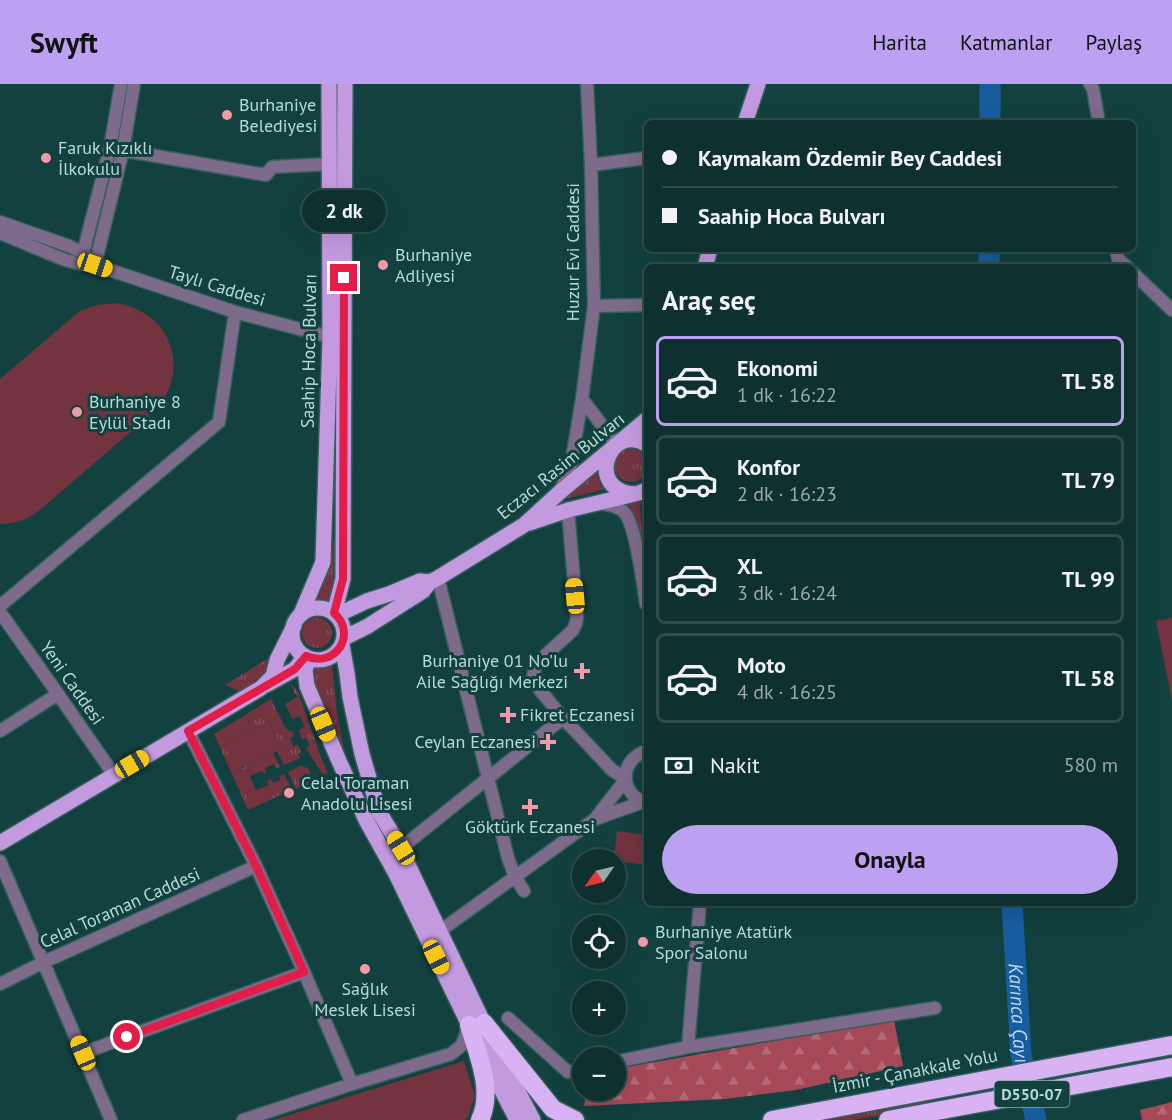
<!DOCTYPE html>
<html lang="tr">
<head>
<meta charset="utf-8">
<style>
  body { margin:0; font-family:"PT Sans",sans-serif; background:#173937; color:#f1f3f6; height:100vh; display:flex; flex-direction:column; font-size:22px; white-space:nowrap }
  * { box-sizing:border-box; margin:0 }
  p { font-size:20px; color:#9ba9aa }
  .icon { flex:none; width:33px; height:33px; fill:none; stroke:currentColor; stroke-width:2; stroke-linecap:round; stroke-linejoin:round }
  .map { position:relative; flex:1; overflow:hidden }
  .details { position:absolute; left:644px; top:180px; width:492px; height:642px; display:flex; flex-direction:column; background:#0e312f; border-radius:9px; box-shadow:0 6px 24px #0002,0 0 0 2px #2e4c4b }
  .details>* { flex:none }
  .top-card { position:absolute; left:644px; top:36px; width:492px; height:132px; border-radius:9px; box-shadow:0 6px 24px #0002,0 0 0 2px #2e4c4b; display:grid; align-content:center; height:132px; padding:0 18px; background:#0e312f }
  .needle { width:39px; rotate:236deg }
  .controls { position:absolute; left:572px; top:765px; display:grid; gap:12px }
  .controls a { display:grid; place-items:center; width:54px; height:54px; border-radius:50%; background:#0e312f; box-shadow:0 6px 24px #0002,0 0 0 2px #2e4c4b; font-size:30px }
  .end { position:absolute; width:27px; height:27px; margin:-14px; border:8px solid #e11d48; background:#fff; box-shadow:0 0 0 3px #fff }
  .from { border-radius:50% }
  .bubble { position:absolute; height:42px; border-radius:21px; background:#0e312f; box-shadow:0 6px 24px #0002,0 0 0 2px #2e4c4b; font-size:20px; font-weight:800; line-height:42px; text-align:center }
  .car { position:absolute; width:18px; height:36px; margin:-18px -9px; border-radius:8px; box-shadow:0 0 4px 2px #0007; background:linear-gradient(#f5c518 24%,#345 0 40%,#f5c518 0 76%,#345 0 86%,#f5c518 0) }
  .top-card b { display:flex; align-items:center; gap:21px; height:57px; font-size:22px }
  .top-card b+b { border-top:2px solid #2e4c4b }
  .top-card i { width:15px; height:15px; background:#f1f3f6 }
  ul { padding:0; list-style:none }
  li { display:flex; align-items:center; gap:18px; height:90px; margin:0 12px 9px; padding:0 6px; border:3px solid #2e4c4b; border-radius:9px }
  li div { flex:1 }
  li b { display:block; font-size:22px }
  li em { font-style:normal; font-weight:800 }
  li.current { border-color:#bca0f2 }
  li>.icon { width:54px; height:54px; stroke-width:1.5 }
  h2 { padding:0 18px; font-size:27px; line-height:72px }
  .pay { display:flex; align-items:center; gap:15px; height:66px; padding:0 18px; font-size:22px }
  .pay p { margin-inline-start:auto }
  .cta { display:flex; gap:12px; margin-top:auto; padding:12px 18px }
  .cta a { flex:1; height:69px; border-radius:36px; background:#bca0f2; color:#111; font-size:24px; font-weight:800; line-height:69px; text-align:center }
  header { display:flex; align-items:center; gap:36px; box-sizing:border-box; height:84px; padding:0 30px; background:#bca0f2; color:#111 }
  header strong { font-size:28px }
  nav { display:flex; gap:33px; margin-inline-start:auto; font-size:21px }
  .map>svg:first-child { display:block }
  .grass { fill:url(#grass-tufts) }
  .forest { fill:url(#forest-firs) }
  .green { fill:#73343f }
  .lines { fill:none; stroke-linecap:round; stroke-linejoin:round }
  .river { stroke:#175d9e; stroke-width:21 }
  .minor-casing { stroke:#33605e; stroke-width:15 }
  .major-casing { stroke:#33605e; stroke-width:18 }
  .highway-casing { stroke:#33605e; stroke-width:21 }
  .minor { stroke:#7e6b8c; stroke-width:12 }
  .major { stroke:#c39adf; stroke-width:15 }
  .highway { stroke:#d9b2f4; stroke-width:18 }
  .route { stroke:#e11d48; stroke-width:8 }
  .poi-dot { fill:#f49aa6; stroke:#12413f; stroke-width:2 }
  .labels { text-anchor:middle; stroke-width:6; stroke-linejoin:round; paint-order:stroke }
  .shield { fill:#12413f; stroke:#84aeab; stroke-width:1.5 }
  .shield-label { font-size:16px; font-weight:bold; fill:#b5dcd9 }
  .poi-label { font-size:18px; fill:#b5dcd9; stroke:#12413f; text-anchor:start }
  .street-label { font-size:18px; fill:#b5dcd9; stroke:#12413f }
  .water-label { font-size:20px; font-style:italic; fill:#b8d8fd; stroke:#12413f }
</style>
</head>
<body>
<header>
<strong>Swyft</strong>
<nav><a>Harita</a><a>Katmanlar</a><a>Paylaş</a></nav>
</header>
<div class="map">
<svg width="1172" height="1036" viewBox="0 0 1172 1036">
  <defs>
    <pattern id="grass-tufts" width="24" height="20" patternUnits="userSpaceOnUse" patternTransform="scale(1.5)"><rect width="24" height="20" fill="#73343f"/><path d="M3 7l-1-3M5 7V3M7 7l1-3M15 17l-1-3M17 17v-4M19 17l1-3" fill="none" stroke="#85515a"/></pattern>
    <pattern id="forest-firs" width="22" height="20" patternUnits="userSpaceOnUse" patternTransform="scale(1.5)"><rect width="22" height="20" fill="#a54858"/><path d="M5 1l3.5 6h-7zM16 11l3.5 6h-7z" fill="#b36a77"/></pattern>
  </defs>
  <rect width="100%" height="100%" fill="#12413f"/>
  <path class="grass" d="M614 381a17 17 0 1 1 34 0a17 17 0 1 1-34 0Z
    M 597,387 L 600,400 L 606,405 L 561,416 Z
    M 643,414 L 640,423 L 643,464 L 628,415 Z
    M 334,456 L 335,519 L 316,517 Z
    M302 549a15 15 0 1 1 30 0a15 15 0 1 1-30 0Z
    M 274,571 L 263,591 L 244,605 L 239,607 L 225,601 Z
    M 332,580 L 337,630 L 346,675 L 308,586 Z
    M 291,601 L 292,601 L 298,608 L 322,676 L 328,689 L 323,691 L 306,664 L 310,662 L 306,654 L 302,655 L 299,646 L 305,643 L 300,632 L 293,635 L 285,620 L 297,613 Z
    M 271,615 L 286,645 L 293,648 L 294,652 L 290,654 L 293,662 L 298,661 L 301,668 L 298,670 L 300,674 L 284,681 L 277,667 L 282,665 L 269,637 L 224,658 L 237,686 L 273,669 L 280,683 L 276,684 L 274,680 L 265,684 L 266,689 L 264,690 L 262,687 L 250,692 L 256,706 L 269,701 L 267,697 L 271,695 L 274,699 L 280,696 L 280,692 L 284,690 L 292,706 L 248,726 L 214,650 Z
    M 302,681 L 304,683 L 308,684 L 314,697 L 296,705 L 288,688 Z
    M 928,1017 L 927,1024 L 852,1036 L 813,1036 Z"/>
  <path class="forest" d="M 894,936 L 903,982 L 796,1006 L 725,1015 L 584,1022 L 587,1007 L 615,1006 L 615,985 Z
    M 1172,1018 L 1172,1036 L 1142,1036 L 1140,1026 Z"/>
  <path class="green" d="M 116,219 C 170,227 192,284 156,326 L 41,425 C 29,435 16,440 0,440 L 0,295 L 80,227 L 97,221 Z
    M 1172,534 L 1172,617 L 1156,537 Z
    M 269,637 L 282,665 L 236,686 L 224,658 Z
    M 617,747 L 646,751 L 646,781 L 615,777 L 614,775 Z
    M 464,977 L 475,1012 L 468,1033 L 465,1036 L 273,1036 Z"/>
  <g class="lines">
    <g class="river">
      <path d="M 990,39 L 990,0"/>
      <path d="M 989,183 L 989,165"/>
      <path id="s1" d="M 1012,819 L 1021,971 L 1036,1036"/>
    </g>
    <defs>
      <path id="minor" d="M 587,0 L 591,81 L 594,222 L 582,315 L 617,361
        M 1090,0 L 1093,5 L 1099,39
        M 110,64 L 266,91 L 272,83 L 330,80
        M 591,81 L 646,74
        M 0,138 L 69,162 L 83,169 L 110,64 L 121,0
        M 0,149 L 65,176 L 81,180
        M 1116,165 L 1118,175 L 1127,183
        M 95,181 L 83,169 L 81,180 L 95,181 L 235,228 L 330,253
        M 95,181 L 123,66 L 134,0
        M 1132,188 L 1172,226
        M 594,222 L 646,221
        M 560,407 L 571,381 L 582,315
        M 600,419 C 608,421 617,422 623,427 C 636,439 643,500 646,520
        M 568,426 L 577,533 L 576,539 L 573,546 L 536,580 L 533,593 L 540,606 L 563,634 L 612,686 L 626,695 L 595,735
        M 438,494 L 508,774 L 515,793 L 524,807
        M 0,522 L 219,338 L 235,228
        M 0,528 L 58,610 L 114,691
        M 0,647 L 58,610
        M 188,647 L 256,782 L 304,888 L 352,1000
        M 646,667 C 619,676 619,710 646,719
        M 401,764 L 563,634
        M 0,777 L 111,1036
        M 440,847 L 595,735 L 643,718
        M 0,900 L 44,878 L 256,782
        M 508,934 L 568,988 L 582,985
        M 688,963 L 700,819
        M 83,969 L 304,888
        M 615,978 L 688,963 L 935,924
        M 243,1036 L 352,1000 L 451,970 L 462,961 L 469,941"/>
      <path id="major" d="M 745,39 L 758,0
        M 705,183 L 710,165
        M 646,360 C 612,340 588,396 624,408 C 632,411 639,410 646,406
        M 530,439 L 568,426 L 635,410
        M292 550a26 26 0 1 1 52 0a26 26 0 1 1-52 0Z
        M 334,529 L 343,495 L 345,0
        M 301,530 L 323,478 L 330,253 L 329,0
        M 337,531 L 367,517 L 389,510 L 420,497 L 430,498 L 438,494 L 524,441 L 560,408 L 646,336
        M 344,554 L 368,542 L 423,507 L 430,498
        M 342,561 L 347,589 L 350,613 L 362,670 L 379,728 L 401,764 L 409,783 L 497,967 L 533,1036
        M 309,574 L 305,586 L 307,602 L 339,677 L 366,736 L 395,788 L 485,974 L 517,1036
        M 266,601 L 295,585 L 305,572
        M 0,759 L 261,604 L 273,592 L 277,576 L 294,542"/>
      <path id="highway" d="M 484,939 L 553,1025 L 575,1036
        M 469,941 C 478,971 494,1007 480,1036
        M 772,1036 L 1172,961
        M 888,1036 L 1172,983"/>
    </defs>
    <use href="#minor" class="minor-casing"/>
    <use href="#major" class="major-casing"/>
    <use href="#highway" class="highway-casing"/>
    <use href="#minor" class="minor"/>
    <use href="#major" class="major"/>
    <use href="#highway" class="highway"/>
  </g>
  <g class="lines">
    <path class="route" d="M 127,953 L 304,888 L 256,782 L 188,647 L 295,585 L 306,572 C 335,585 358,550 334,529 L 343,495 L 344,194"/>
  </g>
  <g class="poi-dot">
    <circle cx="227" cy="31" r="6"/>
    <circle cx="46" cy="74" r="6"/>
    <circle cx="383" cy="181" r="6"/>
    <circle cx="77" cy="328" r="6"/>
    <path d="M579 578h6v6h6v6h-6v6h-6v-6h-6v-6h6z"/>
    <path d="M505 622h6v6h6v6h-6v6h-6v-6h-6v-6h6z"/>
    <path d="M545 649h6v6h6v6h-6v6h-6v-6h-6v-6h6z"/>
    <circle cx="289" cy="709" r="6"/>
    <path d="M527 714h6v6h6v6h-6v6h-6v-6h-6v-6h6z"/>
    <circle cx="643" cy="858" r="6"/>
    <circle cx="365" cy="885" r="6"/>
  </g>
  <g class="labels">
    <rect class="shield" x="994.5" y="997" width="75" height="26" rx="4.5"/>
    <g class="shield-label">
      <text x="1032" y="1016">D550-07</text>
    </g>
    <g class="poi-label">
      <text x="239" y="27">Burhaniye<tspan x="239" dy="21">Belediyesi</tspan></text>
      <text x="58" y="70">Faruk Kızıklı<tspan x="58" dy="21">İlkokulu</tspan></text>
      <text x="395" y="177">Burhaniye<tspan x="395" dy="21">Adliyesi</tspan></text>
      <text x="89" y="324">Burhaniye 8<tspan x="89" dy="21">Eylül Stadı</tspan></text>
      <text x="568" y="583" text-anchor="end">Burhaniye 01 No'lu<tspan x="568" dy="21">Aile Sağlığı Merkezi</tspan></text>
      <text x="520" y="637">Fikret Eczanesi</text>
      <text x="536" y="664" text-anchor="end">Ceylan Eczanesi</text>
      <text x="301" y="705">Celal Toraman<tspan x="301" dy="21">Anadolu Lisesi</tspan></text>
      <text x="530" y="749" text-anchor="middle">Göktürk Eczanesi</text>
      <text x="655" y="854">Burhaniye Atatürk<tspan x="655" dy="21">Spor Salonu</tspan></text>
      <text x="365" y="911" text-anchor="middle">Sağlık<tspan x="365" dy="21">Meslek Lisesi</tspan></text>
    </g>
    <g class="street-label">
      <text transform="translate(573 168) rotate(-90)" y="6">Huzur Evi Caddesi</text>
      <text transform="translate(217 202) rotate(17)" y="6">Taylı Caddesi</text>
      <text transform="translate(309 267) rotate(-89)" y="6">Saahip Hoca Bulvarı</text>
      <text transform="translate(561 382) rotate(-39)" y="6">Eczacı Rasim Bulvarı</text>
      <text transform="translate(72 599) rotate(55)" y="6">Yeni Caddesi</text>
      <text transform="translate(120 824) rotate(-24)" y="6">Celal Toraman Caddesi</text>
      <text transform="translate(915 987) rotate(-11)" y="6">İzmir - Çanakkale Yolu</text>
    </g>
    <g class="water-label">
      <text dy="7" stroke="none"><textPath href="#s1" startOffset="110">Karınca Çayı</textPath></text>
    </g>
  </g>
</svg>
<div class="controls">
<a><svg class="needle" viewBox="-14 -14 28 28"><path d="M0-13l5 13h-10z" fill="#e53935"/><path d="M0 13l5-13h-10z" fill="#9ba9aa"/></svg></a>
<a><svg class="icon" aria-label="locate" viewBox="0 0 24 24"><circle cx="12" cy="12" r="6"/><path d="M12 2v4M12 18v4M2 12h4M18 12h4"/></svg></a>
<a>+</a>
<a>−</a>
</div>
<i class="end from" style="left:127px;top:953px"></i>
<i class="end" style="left:344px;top:194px"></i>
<div class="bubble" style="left:302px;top:106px;width:84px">2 dk</div>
<i class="car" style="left:95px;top:181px;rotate:109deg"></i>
<i class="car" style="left:575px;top:512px;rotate:355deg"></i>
<i class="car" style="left:323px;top:640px;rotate:157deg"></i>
<i class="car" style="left:132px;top:680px;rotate:60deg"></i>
<i class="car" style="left:401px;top:764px;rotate:328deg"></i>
<i class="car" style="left:436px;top:873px;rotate:154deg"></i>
<i class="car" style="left:83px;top:969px;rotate:337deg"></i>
<div class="top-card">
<b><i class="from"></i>Kaymakam Özdemir Bey Caddesi</b>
<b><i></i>Saahip Hoca Bulvarı</b>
</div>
<section class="details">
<h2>Araç seç</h2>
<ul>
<li class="current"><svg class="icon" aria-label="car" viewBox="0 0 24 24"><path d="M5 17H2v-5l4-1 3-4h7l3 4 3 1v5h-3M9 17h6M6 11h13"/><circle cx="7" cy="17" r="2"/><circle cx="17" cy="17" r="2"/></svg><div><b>Ekonomi</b><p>1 dk · 16:22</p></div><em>TL 58</em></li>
<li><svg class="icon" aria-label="car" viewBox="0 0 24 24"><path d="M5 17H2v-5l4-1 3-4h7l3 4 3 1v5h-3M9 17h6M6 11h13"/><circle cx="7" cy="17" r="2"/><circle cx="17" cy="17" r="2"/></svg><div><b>Konfor</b><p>2 dk · 16:23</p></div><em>TL 79</em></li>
<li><svg class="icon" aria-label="car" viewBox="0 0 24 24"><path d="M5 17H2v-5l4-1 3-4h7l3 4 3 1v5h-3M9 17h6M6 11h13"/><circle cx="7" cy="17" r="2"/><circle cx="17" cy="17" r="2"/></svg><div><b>XL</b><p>3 dk · 16:24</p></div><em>TL 99</em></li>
<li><svg class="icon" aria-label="car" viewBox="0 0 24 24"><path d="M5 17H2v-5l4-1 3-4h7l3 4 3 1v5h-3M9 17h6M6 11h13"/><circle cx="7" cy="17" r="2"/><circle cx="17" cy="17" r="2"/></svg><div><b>Moto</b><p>4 dk · 16:25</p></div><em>TL 58</em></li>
</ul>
<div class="pay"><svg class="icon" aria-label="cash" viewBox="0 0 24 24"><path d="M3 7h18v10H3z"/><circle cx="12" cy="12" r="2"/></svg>Nakit<p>580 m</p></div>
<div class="cta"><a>Onayla</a></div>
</section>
</div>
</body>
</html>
